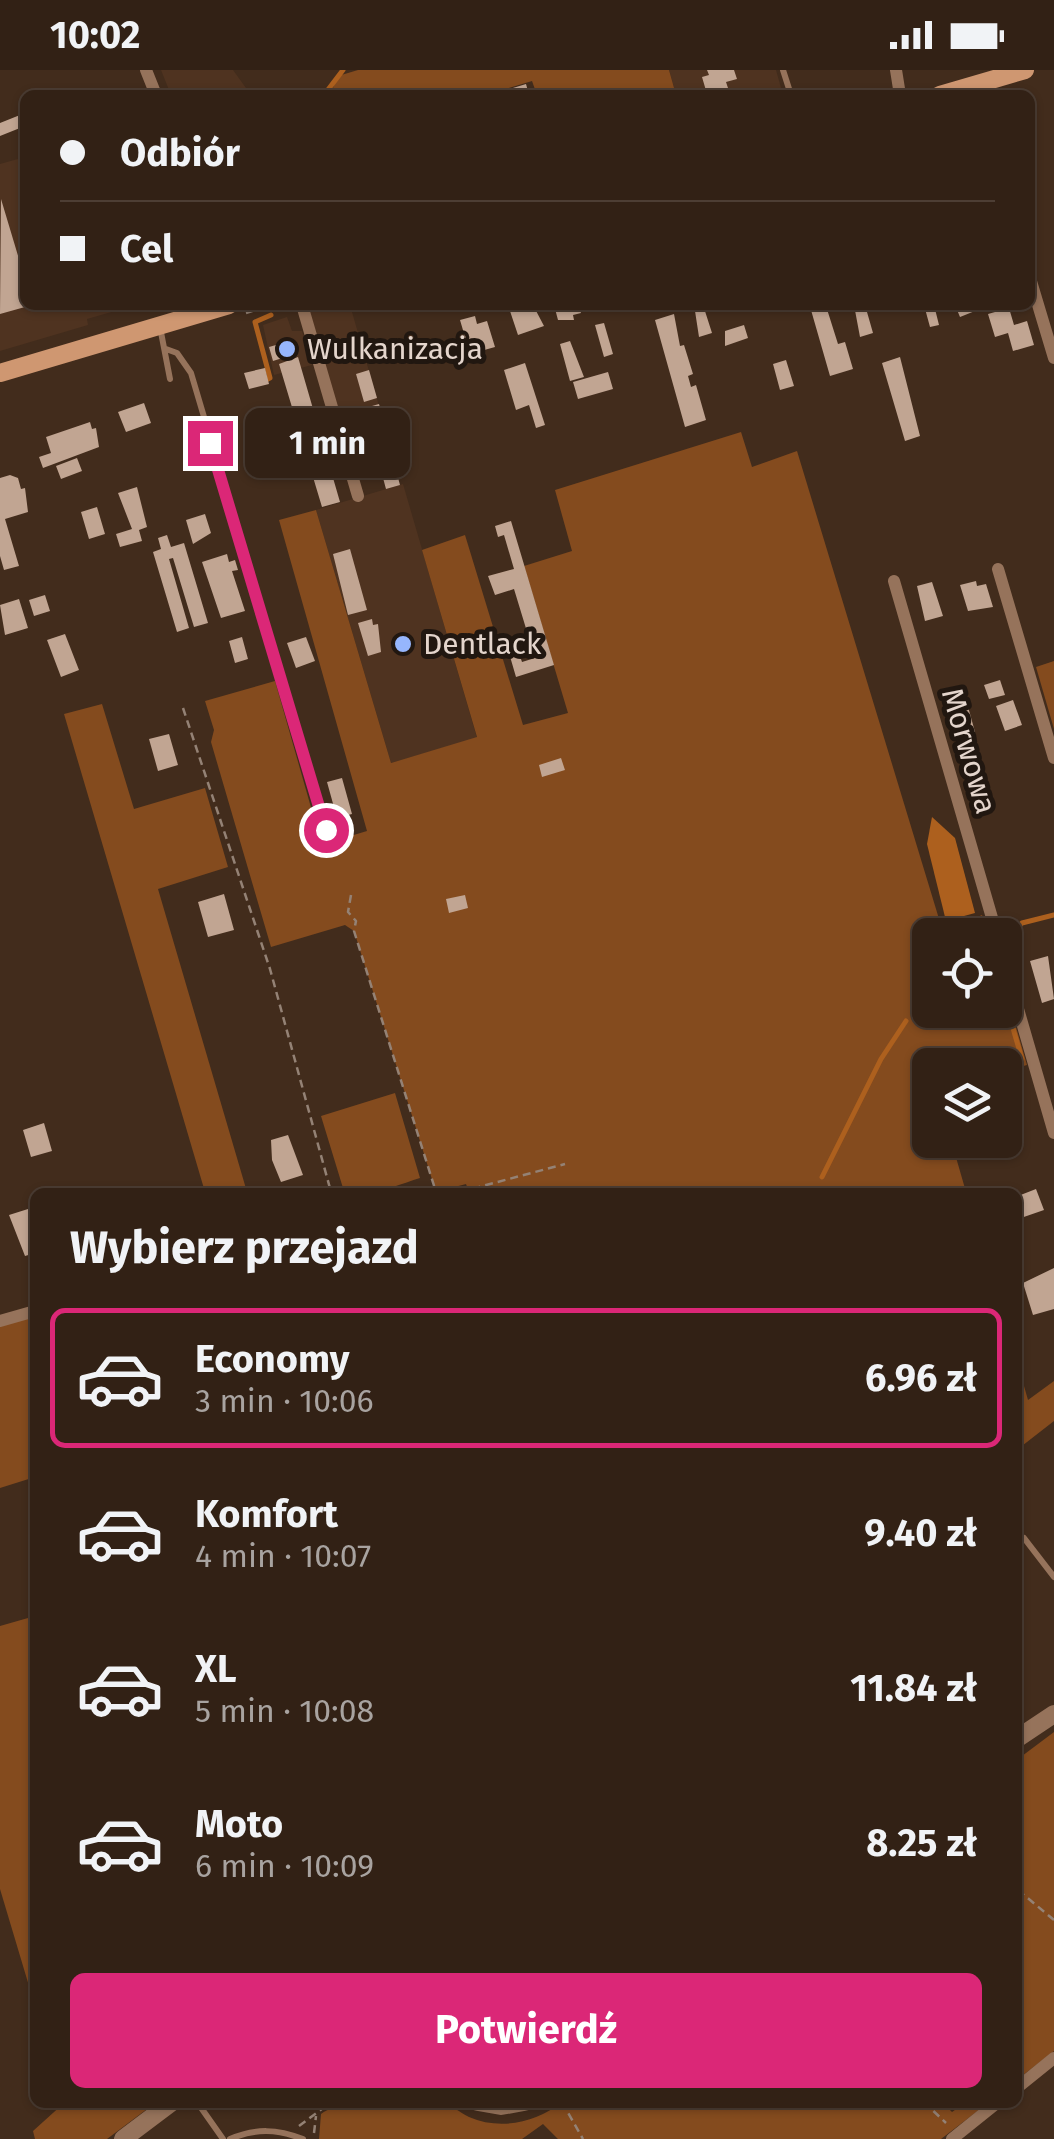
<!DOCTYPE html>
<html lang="pl">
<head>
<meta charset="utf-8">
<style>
  body { margin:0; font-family:"Fira Sans",sans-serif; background:#3a291e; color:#f1f3f6; height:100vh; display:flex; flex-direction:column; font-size:38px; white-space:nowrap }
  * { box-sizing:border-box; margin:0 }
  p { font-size:32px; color:#a8a3a0 }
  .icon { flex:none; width:55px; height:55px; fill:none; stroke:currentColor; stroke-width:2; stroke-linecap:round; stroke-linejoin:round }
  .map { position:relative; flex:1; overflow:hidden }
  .sheet { position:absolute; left:30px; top:1118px; width:992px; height:920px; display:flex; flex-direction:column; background:#322115; border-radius:15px; box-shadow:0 2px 8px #0004,0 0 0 2px #4d3e34 }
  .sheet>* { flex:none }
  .top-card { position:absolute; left:20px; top:20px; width:1015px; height:220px; border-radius:15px; box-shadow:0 2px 8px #0004,0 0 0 2px #4d3e34; display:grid; align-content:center; height:220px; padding:0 40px; background:#322115 }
  .tools { position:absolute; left:912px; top:848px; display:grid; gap:20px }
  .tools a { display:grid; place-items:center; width:110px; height:110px; border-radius:15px; background:#322115; box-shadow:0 2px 8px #0004,0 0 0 2px #4d3e34; font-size:50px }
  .end { position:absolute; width:45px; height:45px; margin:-22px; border:12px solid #db2777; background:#fff; box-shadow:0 0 0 5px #fff }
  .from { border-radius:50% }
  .bubble { position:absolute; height:70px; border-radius:15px; background:#322115; box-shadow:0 2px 8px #0004,0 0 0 2px #4d3e34; font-size:32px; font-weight:700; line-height:70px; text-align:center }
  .top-card b { display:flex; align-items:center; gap:35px; height:95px; font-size:38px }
  .top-card b+b { border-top:2px solid #4d3e34 }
  .top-card i { width:25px; height:25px; background:#f1f3f6 }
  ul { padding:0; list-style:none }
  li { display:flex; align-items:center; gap:30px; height:140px; margin:0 20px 15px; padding:0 20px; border:5px solid transparent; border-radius:15px }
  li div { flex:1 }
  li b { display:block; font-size:38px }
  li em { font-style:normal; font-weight:700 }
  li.active { border-color:#db2777 }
  li>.icon { width:90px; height:90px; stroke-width:1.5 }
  h2 { padding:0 40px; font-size:45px; line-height:120px }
  .action { display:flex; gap:20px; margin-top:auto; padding:20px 40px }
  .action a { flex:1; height:115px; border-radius:15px; background:#db2777; color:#fff; font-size:40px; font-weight:700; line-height:115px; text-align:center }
  .status { display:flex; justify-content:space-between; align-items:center; height:70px; padding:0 50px; background:#322115; direction:ltr }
  .status svg { height:28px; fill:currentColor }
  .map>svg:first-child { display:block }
  .built { fill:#4f3320 }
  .green { fill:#844b1e }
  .water { fill:#ad601e }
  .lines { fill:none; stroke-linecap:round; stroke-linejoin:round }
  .stream { stroke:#ad601e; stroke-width:5 }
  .building { fill:#c1a592 }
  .path { stroke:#948275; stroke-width:2.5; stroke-dasharray:8 5; stroke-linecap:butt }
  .service { stroke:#96735b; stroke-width:6 }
  .minor { stroke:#96735b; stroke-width:12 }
  .tertiary { stroke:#96735b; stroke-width:18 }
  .secondary { stroke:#cf9771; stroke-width:18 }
  .route { stroke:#db2777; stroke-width:12 }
  .poi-dot { fill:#96b6fd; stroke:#211710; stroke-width:4 }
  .labels { text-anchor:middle; stroke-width:10; stroke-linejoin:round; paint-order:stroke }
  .poi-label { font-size:30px; fill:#e4d5cc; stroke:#211710; text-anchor:start }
  .street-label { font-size:30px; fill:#e4d5cc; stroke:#211710 }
</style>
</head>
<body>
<div class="status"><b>10:02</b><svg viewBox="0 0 49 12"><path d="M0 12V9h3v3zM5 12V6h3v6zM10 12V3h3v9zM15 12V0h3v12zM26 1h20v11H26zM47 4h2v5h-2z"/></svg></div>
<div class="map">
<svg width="1054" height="2069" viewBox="0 0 1054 2069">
  <rect width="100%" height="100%" fill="#422c1c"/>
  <path class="built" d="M 161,0 L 233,0 L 251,25 L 171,25 Z
    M 669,0 L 776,0 L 783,25 L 676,25 Z
    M 25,87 L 25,235 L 136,235 L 87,249 L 88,255 L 0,281 L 0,94 Z
    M 350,235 L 379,336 L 339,347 L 307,236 Z
    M 287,247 L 292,261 L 302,261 L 312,295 L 274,305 L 263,255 Z
    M 403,414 L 477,668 L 391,693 L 316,440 Z"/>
  <path class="green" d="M 358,0 L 669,0 L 676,25 L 537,25 L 532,11 L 486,25 L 330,25 L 338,6 Z
    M 741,362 L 752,397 L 797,381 L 943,862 L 982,845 L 989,865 L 930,865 L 930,940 L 1005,940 L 1005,919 L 1027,995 L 1005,1001 L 1005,995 L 930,995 L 930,1070 L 951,1070 L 966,1122 L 469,1122 L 466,1114 L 436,1122 L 354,861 L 345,855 L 271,877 L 211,672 L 214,660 L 205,631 L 275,611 L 320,769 L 337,770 L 367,761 L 279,450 L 316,440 L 391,693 L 477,667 L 422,480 L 465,465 L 523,655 L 568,643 L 524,496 L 572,481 L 555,420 Z
    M 1054,591 L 1054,659 L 1036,597 Z
    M 102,634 L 134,739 L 205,718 L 228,797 L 158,819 L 247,1122 L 205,1122 L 64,644 Z
    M 395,1023 L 420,1108 C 397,1115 366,1130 343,1118 L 321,1046 Z
    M 35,1246 L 35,1407 L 0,1418 L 0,1256 Z
    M 1018,1295 L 1028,1330 L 1054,1311 L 1054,1351 L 1018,1379 Z
    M 35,1546 L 35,1936 L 0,1819 L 0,1556 Z
    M 1054,1662 L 1054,1981 L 1018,2009 L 1018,1689 Z
    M 562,2032 L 942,2032 L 952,2042 L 965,2033 L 988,2033 L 941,2069 L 558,2069 L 543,2054 L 522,2069 L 319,2069 L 321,2044 C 344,2027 412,2028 442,2033 C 451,2034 460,2043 469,2047 C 501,2061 537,2052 562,2032 Z
    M 64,2033 L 64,2032 L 155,2033 L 107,2069 L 35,2069 L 33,2061 Z"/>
  <path class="water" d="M 932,747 L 955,768 L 975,843 L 946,851 L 927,774 Z"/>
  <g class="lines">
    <path class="stream" d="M 324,25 L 343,0
      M 266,310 L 270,308 L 255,252 L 271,245
      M 1009,867 L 1022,853 L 1054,845
      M 1005,931 L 1022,989
      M 923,933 L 930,926
      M 822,1107 L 881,989 L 906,951
      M 804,1122 L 808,1119"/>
  </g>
  <path class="building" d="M 707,0 L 734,0 L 737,9 L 726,12 L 728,18 L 707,24 L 702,7 L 709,5 Z
    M 526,14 L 529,25 L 501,25 L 500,22 Z
    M 25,43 L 25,56 L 0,66 L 0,53 Z
    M 1,129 L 25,209 L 25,237 L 0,244 Z
    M 533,235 L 544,256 L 518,265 L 510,241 Z
    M 554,235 L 578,235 L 581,243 L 573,245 L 574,250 L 558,250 Z
    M 854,235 L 865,235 L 873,263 L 860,267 Z
    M 924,235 L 934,235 L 939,255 L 930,257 Z
    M 955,235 L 973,235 L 975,241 L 960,247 Z
    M 826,236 L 838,274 L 845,272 L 853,299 L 830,306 L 811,240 Z
    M 704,238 L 712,263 L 699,267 L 695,241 Z
    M 1009,238 L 1014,255 L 1027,251 L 1034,275 L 1013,281 L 1008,263 L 995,267 L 988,244 Z
    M 674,244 L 680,276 L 684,275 L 693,304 L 688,306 L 691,317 L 696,315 L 706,350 L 685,357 L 655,250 Z
    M 475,246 L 477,254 L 487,251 L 495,277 L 470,284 L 460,250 Z
    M 604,253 L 613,284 L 604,287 L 595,255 Z
    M 744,255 L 748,268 L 725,276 L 725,261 Z
    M 570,271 L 584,307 L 570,311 L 560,274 Z
    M 276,275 L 278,282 L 290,279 L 292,285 L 273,291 L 269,277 Z
    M 298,287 L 340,432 L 322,437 L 279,294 Z
    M 900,287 L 920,366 L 905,371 L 882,293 Z
    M 786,290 L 794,316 L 780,320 L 773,294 Z
    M 525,293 L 545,355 L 536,358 L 529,335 L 516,340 L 504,300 Z
    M 265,298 L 269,314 L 249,319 L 244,303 Z
    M 369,300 L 377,328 L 364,332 L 356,304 Z
    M 608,302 L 613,319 L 578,329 L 573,312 Z
    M 144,333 L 151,353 L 126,362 L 118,342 Z
    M 379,334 L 387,362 L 373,366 L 365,338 Z
    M 90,352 L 92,359 L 96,358 L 99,377 L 43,398 L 39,387 L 51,383 L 46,367 Z
    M 387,367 L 400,415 L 386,419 L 373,371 Z
    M 77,388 L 82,401 L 61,409 L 56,396 Z
    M 10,405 L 18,408 L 21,419 L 25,418 L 28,442 L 5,449 L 19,496 L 4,500 L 0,486 L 0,408 Z
    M 137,417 L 147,457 L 139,460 L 142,471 L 120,477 L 116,464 L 132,459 L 118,423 Z
    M 97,437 L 105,464 L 89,469 L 81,442 Z
    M 205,444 L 211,463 L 193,474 L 186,450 Z
    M 511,451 L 554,595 L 516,607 L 509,583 L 518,580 L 522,592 L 535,588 L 514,519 L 495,525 L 488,506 L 514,499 L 504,465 L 498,467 L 495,456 Z
    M 167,465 L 171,477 L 184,473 L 208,553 L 194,557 L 173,488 L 169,489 L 189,558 L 177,562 L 153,482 L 161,479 L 158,468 Z
    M 350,479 L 367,540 L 348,545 L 333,484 Z
    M 227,484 L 229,492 L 235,490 L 238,500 L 232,501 L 245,541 L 221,548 L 202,492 Z
    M 976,511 L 977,516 L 986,514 L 993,537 L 968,541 L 960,515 Z
    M 932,512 L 943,546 L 925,551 L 917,516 Z
    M 45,525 L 50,541 L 34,546 L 29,530 Z
    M 19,529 L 28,558 L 5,565 L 0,535 Z
    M 372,549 L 373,555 L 378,554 L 381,582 L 368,586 L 358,553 Z
    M 65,564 L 79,600 L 61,607 L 47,570 Z
    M 242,567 L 248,589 L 235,593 L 229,571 Z
    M 306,567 L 315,591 L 296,598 L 287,573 Z
    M 1000,610 L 1005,625 L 989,629 L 984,615 Z
    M 1013,630 L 1022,655 L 1005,661 L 996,636 Z
    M 967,633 L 975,662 L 958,666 L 950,638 Z
    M 169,664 L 178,695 L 158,701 L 149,669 Z
    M 561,688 L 565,700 L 542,707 L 539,695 Z
    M 342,708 L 352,744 L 337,748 L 327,712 Z
    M 224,824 L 234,860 L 208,867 L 198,832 Z
    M 465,825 L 468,838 L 449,843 L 446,829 Z
    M 1048,886 L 1054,929 L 1042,933 L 1030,891 Z
    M 1008,1014 L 1017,1049 L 1005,1052 L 1005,1015 Z
    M 44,1053 L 52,1081 L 31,1087 L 23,1060 Z
    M 288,1065 L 303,1105 L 281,1112 L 272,1090 L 271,1070 Z
    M 1036,1119 L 1044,1140 L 1018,1149 L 1018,1126 Z
    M 28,1139 L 35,1183 L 25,1186 L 9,1145 Z
    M 1054,1198 L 1054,1239 L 1033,1245 L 1023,1213 Z"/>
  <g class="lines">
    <path class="path" d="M 246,243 L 272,235
      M 183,638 L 270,899 L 331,1122
      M 351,825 L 348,842 L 356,851 L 354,861 L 436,1122
      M 460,1122 L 565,1094
      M 1018,1820 L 1054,1850
      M 562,2032 L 583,2069
      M 924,2032 L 946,2053
      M 299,2056 L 331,2032
      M 314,2063 L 316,2046"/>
    <path class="service" d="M 783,0 L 791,25
      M 160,257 L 170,309
      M 166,279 L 177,283 L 191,303 L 326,759
      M 1024,1468 L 1054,1507
      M 197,2032 L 223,2069
      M 230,2069 C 256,2058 277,2059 303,2069"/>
    <path class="minor" d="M 146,0 L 156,25
      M 896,0 L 900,25
      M 1030,208 L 1054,288
      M 302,235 L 358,426
      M 998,499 L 1054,688
      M 894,511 L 997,865
      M 1005,894 L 1054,1063
      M 0,1251 L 35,1241
      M 1018,2017 L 1054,1988
      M 952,2069 L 998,2032"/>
    <path class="tertiary" d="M 1018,1668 L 1054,1644
      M 478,2032 L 501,2036 L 524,2032
      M 123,2069 L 172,2032"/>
    <path class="secondary" d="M 940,25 L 1025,0
      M 0,303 L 229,235"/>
  </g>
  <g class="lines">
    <path class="route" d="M 210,373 L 326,760"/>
  </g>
  <g class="poi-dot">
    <circle cx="287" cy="279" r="10"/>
    <circle cx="403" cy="574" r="10"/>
  </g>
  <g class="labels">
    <g class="poi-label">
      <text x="307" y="289">Wulkanizacja</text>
      <text x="423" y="584">Dentlack</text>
    </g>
    <g class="street-label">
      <text transform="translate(969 681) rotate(74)" y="10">Morwowa</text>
    </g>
  </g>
</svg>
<div class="tools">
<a><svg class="icon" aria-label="locate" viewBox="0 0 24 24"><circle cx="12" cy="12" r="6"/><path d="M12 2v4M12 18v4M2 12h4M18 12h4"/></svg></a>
<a><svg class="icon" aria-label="layers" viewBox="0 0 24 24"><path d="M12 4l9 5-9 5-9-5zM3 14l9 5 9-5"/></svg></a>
</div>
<i class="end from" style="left:326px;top:760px"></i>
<i class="end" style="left:210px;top:373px"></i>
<div class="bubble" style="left:245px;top:338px;width:165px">1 min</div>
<div class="top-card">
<b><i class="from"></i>Odbiór</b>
<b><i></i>Cel</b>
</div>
<section class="sheet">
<h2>Wybierz przejazd</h2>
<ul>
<li class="active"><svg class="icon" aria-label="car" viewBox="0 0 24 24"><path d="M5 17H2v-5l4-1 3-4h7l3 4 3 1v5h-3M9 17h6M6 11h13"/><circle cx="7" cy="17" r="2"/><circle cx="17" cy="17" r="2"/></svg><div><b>Economy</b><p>3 min · 10:06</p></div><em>6.96 zł</em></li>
<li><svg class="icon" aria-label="car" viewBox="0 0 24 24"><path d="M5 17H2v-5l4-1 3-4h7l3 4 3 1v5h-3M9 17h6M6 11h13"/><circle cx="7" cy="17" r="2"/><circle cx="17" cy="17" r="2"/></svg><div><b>Komfort</b><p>4 min · 10:07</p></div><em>9.40 zł</em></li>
<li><svg class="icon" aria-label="car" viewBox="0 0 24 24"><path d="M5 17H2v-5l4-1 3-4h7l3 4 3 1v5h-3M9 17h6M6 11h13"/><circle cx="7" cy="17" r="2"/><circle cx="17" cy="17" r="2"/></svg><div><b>XL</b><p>5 min · 10:08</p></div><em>11.84 zł</em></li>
<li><svg class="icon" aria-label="car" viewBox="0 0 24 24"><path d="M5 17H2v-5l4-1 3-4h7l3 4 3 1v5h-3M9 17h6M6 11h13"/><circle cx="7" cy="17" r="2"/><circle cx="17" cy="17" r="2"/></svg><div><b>Moto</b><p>6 min · 10:09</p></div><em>8.25 zł</em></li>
</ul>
<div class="action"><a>Potwierdź</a></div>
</section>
</div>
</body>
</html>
